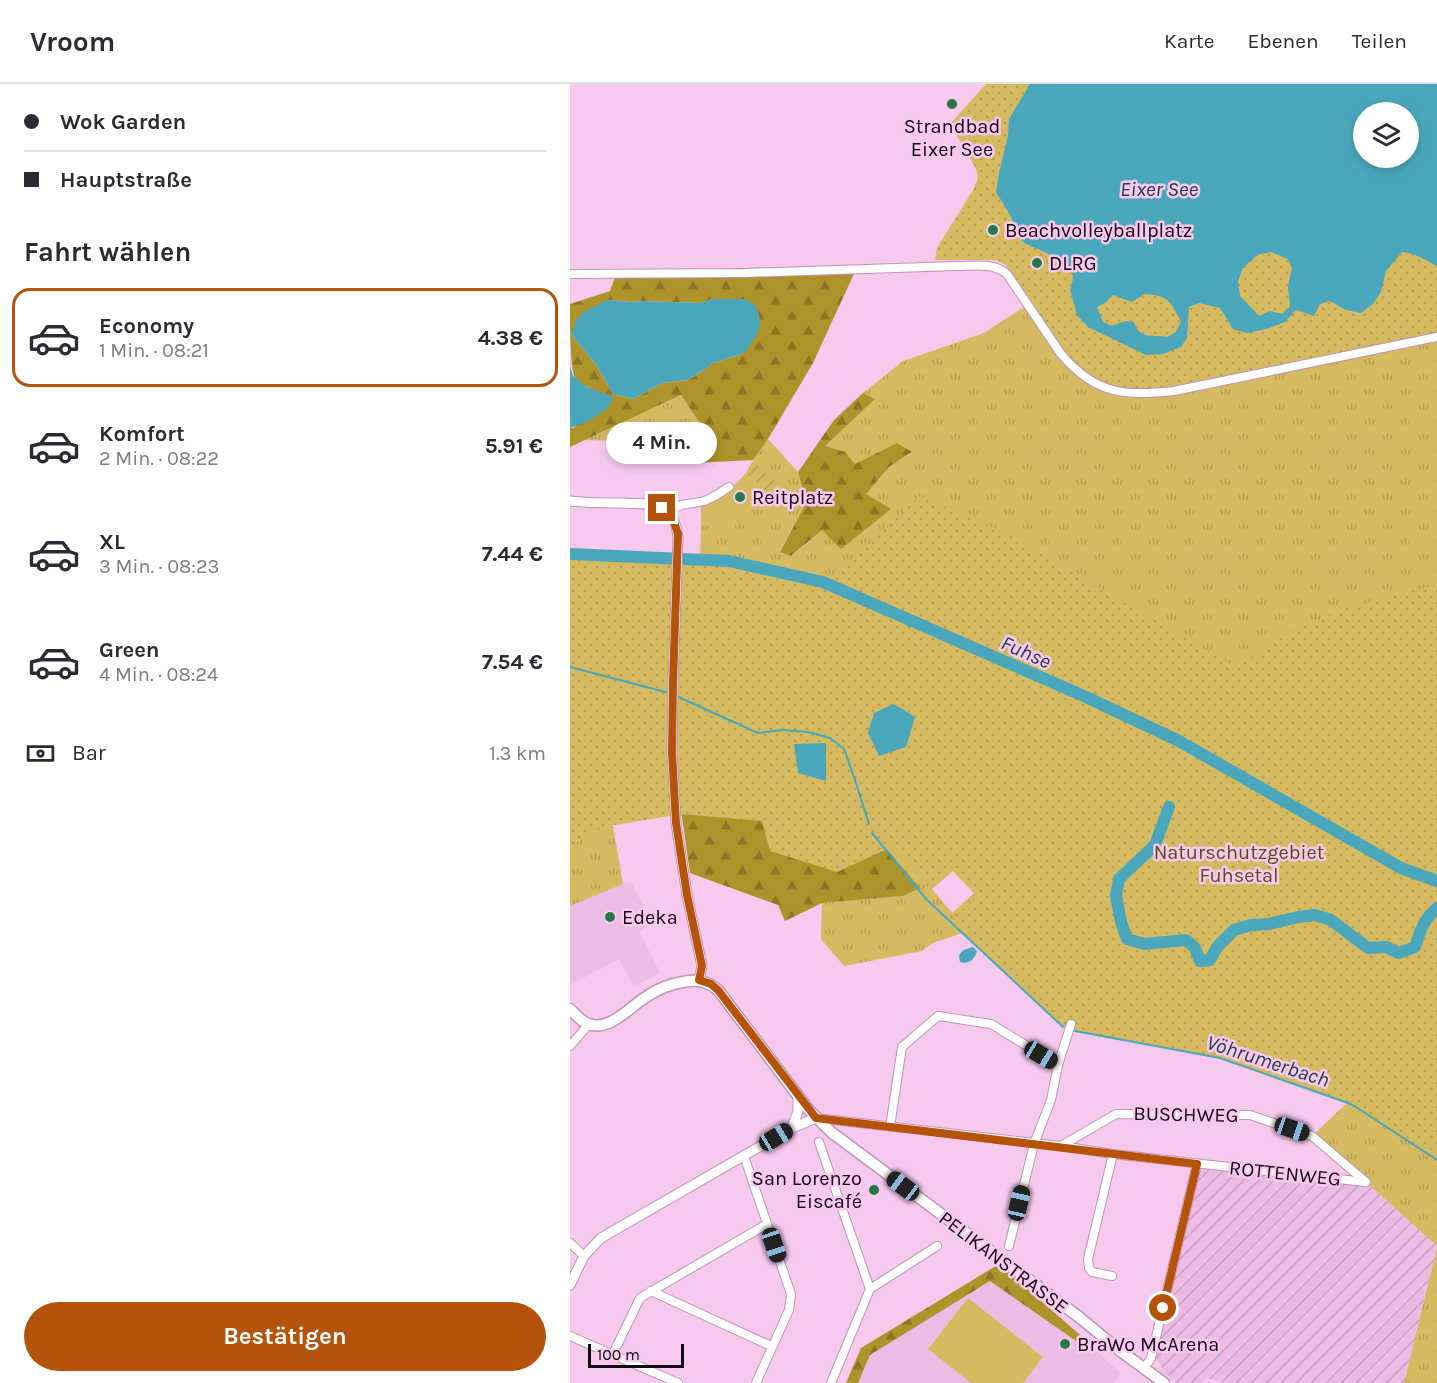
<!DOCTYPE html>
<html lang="de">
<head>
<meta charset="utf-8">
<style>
  body { margin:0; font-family:Karla,sans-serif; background:#f2f2f3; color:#2b2b33; height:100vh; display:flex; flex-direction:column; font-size:22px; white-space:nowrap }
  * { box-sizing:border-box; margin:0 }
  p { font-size:20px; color:#7c7c81 }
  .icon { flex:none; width:33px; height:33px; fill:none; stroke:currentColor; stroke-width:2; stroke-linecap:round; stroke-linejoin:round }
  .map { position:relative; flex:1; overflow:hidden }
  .drawer { display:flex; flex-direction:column; background:#fff; width:570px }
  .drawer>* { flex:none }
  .guide { display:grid; align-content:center; height:132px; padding:0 24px; background:#fff }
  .buttons { position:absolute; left:783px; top:18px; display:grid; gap:12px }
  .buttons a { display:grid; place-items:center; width:66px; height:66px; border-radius:50%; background:#fff; box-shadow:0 3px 9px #0003; font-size:30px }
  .scale { position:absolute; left:18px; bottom:15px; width:96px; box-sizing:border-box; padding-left:6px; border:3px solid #150713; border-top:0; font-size:16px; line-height:21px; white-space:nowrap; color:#150713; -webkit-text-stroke:4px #f6c9ed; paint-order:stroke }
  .end { position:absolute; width:27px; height:27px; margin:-14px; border:8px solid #b45309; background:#fff; box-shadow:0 0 0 3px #fff }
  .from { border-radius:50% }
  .bubble { position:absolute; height:42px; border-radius:21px; background:#fff; box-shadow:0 3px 9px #0003; font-size:20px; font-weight:700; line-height:42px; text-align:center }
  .car { position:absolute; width:18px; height:36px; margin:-18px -9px; border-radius:8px; box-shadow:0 0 4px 2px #0007; background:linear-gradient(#222 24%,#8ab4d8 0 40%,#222 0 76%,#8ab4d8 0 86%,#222 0) }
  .guide b { display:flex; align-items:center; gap:21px; height:57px; font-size:22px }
  .guide b+b { border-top:2px solid #e1e1e2 }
  .guide i { width:15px; height:15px; background:#2b2b33 }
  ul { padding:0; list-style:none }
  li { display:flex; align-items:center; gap:18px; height:99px; margin:0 12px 9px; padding:0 12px; border:3px solid transparent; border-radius:18px }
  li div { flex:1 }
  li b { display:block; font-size:22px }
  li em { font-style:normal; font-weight:700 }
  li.on { border-color:#b45309 }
  li>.icon { width:54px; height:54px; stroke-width:1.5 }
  h2 { padding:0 24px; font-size:27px; line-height:72px }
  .pay { display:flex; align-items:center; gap:15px; height:66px; padding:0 24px; font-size:22px }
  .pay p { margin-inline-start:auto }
  .cta { display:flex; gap:12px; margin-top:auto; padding:12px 24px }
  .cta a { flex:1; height:69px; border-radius:36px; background:#b45309; color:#fff; font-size:24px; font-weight:700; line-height:69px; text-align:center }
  header { display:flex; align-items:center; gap:36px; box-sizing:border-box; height:84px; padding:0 30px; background:#fff; border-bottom:2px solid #e1e1e2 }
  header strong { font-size:28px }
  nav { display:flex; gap:33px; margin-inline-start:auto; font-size:21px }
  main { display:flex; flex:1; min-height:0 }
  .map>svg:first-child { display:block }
  .built { fill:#eebbe4 }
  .industrial { fill:url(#industrial-furrows) }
  .grass { fill:url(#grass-tufts); fill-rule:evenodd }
  .forest { fill:url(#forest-firs); fill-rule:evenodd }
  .park { fill:url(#park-dots); fill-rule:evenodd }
  .garden { fill:url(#garden-furrows) }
  .pitch { fill:#d5ba61 }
  .water { fill:#4aa7bb; fill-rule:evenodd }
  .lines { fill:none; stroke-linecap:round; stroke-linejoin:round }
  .stream { stroke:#4aa7bb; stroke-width:2 }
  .river { stroke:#4aa7bb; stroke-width:12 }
  .minor-casing { stroke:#be94b6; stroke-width:10 }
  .tertiary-casing { stroke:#be94b6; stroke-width:11 }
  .secondary-casing { stroke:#be94b6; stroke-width:13 }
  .minor { stroke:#fff; stroke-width:8 }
  .tertiary { stroke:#fff; stroke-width:9 }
  .secondary { stroke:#fff; stroke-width:10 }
  .route { stroke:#b45309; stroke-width:8 }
  .poi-dot { fill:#287747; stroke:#f6c9ed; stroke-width:2 }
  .labels { text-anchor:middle; stroke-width:5; stroke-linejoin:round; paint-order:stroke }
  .poi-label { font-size:20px; fill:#150713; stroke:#f6c9ed; text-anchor:start }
  .park-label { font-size:20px; fill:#5a4b16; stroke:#f6c9ed }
  .street-label { font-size:20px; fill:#150713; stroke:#f6c9ed }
  .water-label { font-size:21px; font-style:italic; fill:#223f46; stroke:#f6c9ed }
</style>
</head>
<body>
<header>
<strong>Vroom</strong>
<nav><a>Karte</a><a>Ebenen</a><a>Teilen</a></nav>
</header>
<main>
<section class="drawer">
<div class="guide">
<b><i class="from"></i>Wok Garden</b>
<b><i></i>Hauptstraße</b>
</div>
<h2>Fahrt wählen</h2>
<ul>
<li class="on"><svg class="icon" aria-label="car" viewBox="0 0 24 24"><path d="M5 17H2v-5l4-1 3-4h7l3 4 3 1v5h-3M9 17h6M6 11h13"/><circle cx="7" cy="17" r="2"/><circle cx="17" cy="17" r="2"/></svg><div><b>Economy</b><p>1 Min. · 08:21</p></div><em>4.38 €</em></li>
<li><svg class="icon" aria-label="car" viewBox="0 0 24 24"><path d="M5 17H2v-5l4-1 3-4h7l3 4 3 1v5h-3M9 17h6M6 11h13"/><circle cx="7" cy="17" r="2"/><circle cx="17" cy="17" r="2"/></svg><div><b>Komfort</b><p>2 Min. · 08:22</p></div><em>5.91 €</em></li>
<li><svg class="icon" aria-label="car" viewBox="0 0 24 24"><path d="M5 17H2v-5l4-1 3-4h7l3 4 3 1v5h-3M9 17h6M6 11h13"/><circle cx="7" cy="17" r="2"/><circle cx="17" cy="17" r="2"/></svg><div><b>XL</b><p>3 Min. · 08:23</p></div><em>7.44 €</em></li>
<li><svg class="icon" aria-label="car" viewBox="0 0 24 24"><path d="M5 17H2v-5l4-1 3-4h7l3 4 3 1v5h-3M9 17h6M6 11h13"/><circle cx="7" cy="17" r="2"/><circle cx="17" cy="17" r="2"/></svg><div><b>Green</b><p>4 Min. · 08:24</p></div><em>7.54 €</em></li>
</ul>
<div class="pay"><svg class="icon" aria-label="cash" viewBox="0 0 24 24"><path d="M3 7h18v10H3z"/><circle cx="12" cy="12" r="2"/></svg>Bar<p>1.3 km</p></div>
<div class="cta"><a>Bestätigen</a></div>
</section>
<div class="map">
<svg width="867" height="1299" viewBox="0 0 867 1299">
  <defs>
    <pattern id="industrial-furrows" width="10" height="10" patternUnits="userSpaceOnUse" patternTransform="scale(1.5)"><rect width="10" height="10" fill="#eebbe4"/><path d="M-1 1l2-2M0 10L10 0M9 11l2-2" fill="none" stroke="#cb9fc3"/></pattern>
    <pattern id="grass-tufts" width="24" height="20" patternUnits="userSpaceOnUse" patternTransform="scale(1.5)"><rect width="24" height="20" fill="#d5ba61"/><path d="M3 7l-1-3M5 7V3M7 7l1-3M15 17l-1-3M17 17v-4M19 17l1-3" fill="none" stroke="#b69e53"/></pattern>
    <pattern id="forest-firs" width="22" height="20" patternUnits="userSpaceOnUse" patternTransform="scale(1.5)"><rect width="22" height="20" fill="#ae922a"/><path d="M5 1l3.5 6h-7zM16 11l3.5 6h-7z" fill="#8c7523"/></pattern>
    <pattern id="park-dots" width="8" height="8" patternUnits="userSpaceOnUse" patternTransform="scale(1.5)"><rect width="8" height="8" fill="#d5ba61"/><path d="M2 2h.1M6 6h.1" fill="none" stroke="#b69e53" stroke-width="1.8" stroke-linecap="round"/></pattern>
    <pattern id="garden-furrows" width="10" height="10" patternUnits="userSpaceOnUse" patternTransform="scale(1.5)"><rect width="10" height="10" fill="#d5ba61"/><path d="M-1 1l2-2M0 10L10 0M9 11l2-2" fill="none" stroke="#b69e53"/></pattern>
  </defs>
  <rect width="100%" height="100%" fill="#f6c9ed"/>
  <path class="built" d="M 61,798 L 83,840 L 69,847 L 90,889 L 64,902 L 49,875 L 0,901 L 0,822 L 53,800 Z
    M 420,1197 L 506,1256 L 510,1251 L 550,1289 L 544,1299 L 288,1299 L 300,1271 Z"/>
  <path class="industrial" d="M 627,1080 L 796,1098 L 867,1162 L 834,1299 L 657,1299 L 636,1294 L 632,1299 L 608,1299 L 595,1289 L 588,1277 L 581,1274 Z"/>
  <path class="grass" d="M 460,219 L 515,288 L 544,302 L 564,306 L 576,307 L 605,302 L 673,288 L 867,252 L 867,1162 L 796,1098 L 742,1052 L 777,1019 L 650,974 L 505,947 L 493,943 L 392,849 L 363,859 L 352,867 L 274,882 L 251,855 L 252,819 L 333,812 L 350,804 L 111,614 L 116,477 L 159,480 L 253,500 L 443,587 L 254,497 L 160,475 L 130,473 L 131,442 L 157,442 L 178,426 L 205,398 L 183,376 L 198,355 L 228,388 L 236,419 L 210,467 L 222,472 L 252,446 L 320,425 L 295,411 L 319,383 L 342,369 L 327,360 L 285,381 L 254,362 L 304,316 L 293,309 L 333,277 L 414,249 ZM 383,787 L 404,809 L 382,829 L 362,805 Z
    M 111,311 L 145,362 L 123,379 L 87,380 L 79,358 L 15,356 Z
    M 0,472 L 87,476 L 72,591 L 41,730 L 53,800 L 0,822 Z
    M 867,1163 L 867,1299 L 834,1299 Z"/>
  <path class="forest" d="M 288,181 L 243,279 L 198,355 L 183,376 L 123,379 L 145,362 L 111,311 L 0,363 L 0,344 L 3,344 L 42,314 C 30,308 15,304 5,294 C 0,285 0,235 0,220 L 40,207 L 48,185 L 143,185 ZM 143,215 L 174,269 L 144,279 L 118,296 L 92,299 L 63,315 L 43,310 L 27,282 L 1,250 L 37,216 L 61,218 L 74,217 L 130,219 Z
    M 293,309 L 305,315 L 255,362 L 275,368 L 285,380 L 327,359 L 342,368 L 319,383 L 296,410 L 321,425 L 271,465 L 252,446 L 221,472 L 210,468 L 236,419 L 228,388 L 264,336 Z
    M 87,476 L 116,477 L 111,614 L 302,748 L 350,804 L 333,812 L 252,819 L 215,837 L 208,821 L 120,789 L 111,726 L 72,591 Z
    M 429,1180 L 510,1251 L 506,1257 L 420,1197 L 300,1271 L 288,1299 L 276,1299 L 291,1264 Z"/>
  <path class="park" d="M 416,0 L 867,0 L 867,250 L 605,302 C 595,304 585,306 576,307 C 544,308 515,292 496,268 L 439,187 L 436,181 L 426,176 L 365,176 L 367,164 L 403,106 L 408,94 L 406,85 L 380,40 ZM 794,28 L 838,28 L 838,74 L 794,74 Z
    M 350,412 L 437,450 L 667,584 L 703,556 L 778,523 L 867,501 L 867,1076 L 786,1023 L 778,1019 L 650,974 L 505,947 L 493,943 L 384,833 L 410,811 L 383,782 L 358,803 L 324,762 L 267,788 L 200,767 L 192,737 L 111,730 L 27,744 L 0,763 L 0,476 L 110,480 L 156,483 L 252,505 Z"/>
  <path class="garden" d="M 183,376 L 206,398 L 196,408 L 176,389 Z"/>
  <path class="pitch" d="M 421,134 L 434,149 L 424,157 L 412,142 Z
    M 176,389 L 196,408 L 178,426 L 157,442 L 131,442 L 131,422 L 162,404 Z
    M 398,1214 L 473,1273 L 453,1299 L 401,1299 L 358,1265 Z"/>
  <path class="water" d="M 460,0 L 867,0 L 867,182 C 856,176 845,169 832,168 L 816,187 L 811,208 L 803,220 L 791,229 L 776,226 L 760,217 L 750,220 L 744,232 L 726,226 L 715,238 L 696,245 L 677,249 L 663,245 L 650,224 L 629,219 L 619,223 L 617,254 L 611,263 L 593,270 L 576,271 L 518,243 L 507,231 L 505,223 L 500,206 L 503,195 L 502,189 L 497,183 L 477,169 L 468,165 L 456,160 L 451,156 L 440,131 L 426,108 L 429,89 L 438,52 L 439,35 ZM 794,28 L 838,28 L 838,74 L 794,74 ZM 701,168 L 718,175 L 722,184 L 718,202 L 720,223 L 712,230 L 700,227 L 689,232 L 670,212 L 668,197 L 673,184 L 687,171 ZM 575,210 C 599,211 600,218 611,237 L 606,248 L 597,253 C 581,250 570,256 564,238 L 556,237 L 541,242 L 533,238 L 527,223 L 535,219 L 543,211 L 562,218 Z
    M 143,215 L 175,215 L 185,221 L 189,230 L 190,242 L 185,254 L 174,269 L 144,279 L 118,296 L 92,299 L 63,315 L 43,310 L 27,282 L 1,250 L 7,235 L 14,228 L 37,216 L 61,218 L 74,217 L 130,219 Z
    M 0,282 L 3,292 L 17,303 L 43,313 L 38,324 L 19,337 L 0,344 Z
    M 324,620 L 345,633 L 336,663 L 309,672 L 298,649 L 304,629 Z
    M 256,659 L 256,697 L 228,689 L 224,660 Z
    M 403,863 L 407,867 C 405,875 399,881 390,878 L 389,872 C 391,866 396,865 403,863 Z"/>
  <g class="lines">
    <path class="stream" d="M 0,583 L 99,609
      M 104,611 L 188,649 L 212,646 L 238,648 L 260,654 L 274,665 L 285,696 L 299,740
      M 302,749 L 356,815 L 493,943
      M 505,947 L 650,974 L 778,1019 L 786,1023 L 867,1076"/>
    <path class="river" d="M 0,470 L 159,477 L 253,498 L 516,613 L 609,657 L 831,784 L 867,797
      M 599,723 L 585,761 L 549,795 L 546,812 L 551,838 L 557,855 L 574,860 L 616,856 L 625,864 L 630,877 L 640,876 L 647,863 L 664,846 L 681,841 L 699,840 L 728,833 L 745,831 L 761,836 L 798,864 L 816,863 L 829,869 L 845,863 C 850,847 854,835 867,824"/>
    <defs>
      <path id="minor" d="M 0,190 L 175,189 L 386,182 C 404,182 423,178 437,190 L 491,270 C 526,311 554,312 604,307 L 867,253
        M 98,428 C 111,418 119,421 134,417 C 143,414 151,408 159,403
        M 0,962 L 19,940
        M 488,981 L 501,940
        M 246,1034 L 491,1062 L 546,1030 L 680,1031 L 742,1052 L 796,1098
        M 320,1043 L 332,963 L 368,932 L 421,940 L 488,981 L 481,1016 L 464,1060 L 439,1162
        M 249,1058 L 300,1205
        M 491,1062 L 543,1070 L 795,1098
        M 174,1072 L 221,1210 L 219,1226 L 186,1299
        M 0,1159 L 14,1172
        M 542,1192 L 522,1188 L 519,1184 L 518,1175 L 543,1070
        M 81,1207 L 201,1262
        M 0,1252 L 108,1299
        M 43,1270 L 70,1214 L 197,1140
        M 574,1284 L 581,1274 L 627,1080
        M 261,1299 L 300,1205 L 367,1162"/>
      <path id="tertiary" d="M 0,417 C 16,419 32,419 47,419 C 76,420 105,416 108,454 L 103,598 L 102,668 L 106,739 L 117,811 L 132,882 L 129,896
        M 222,1044 L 228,1027 L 228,1011
        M 0,1201 L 14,1172 L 31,1154 L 222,1044 L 246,1034"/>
      <path id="secondary" d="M 0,925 C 5,930 11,937 18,940 C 41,948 61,921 79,911 C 90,904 101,900 113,898 C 127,895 137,897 148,906 L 238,1025 L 261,1048 L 509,1233 L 549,1266 L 594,1299"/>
    </defs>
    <use href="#minor" class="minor-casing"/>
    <use href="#tertiary" class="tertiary-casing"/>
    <use href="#secondary" class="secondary-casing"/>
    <use href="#minor" class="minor"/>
    <use href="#tertiary" class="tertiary"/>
    <use href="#secondary" class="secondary"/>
  </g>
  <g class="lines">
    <path class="route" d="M 92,424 L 102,432 L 108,450 L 103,598 L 102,668 L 106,739 L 117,811 L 132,882 L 129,896 L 141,900 L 148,906 L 246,1034 L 627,1080 L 593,1224"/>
  </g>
  <g class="poi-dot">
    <circle cx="382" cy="20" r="6"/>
    <circle cx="423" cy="146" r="6"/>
    <circle cx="467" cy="179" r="6"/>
    <circle cx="170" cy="413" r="6"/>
    <circle cx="40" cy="833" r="6"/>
    <circle cx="304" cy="1106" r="6"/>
    <circle cx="495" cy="1260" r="6"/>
  </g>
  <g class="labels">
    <g class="poi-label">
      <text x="382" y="49" text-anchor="middle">Strandbad<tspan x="382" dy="23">Eixer See</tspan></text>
      <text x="435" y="153">Beachvolleyballplatz</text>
      <text x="479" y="186">DLRG</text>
      <text x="182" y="420">Reitplatz</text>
      <text x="52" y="840">Edeka</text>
      <text x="292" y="1101" text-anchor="end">San Lorenzo<tspan x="292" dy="23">Eiscafé</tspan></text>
      <text x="507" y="1267">BraWo McArena</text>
    </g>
    <g class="park-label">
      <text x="669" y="775">Naturschutzgebiet<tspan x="669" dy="23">Fuhsetal</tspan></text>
    </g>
    <g class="street-label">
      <text transform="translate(616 1030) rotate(1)" y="7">BUSCHWEG</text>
      <text transform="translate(715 1089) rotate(6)" y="7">ROTTENWEG</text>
      <text transform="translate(434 1178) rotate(37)" y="7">PELIKANSTRASSE</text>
    </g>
    <g class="water-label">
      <text x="589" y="112">Eixer See</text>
      <text transform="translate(456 568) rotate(24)" y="7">Fuhse</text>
      <text transform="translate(698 977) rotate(18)" y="7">Vöhrumerbach</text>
    </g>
  </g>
</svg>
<div class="buttons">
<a><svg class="icon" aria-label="layers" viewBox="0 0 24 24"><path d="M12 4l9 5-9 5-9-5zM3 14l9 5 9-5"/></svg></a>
</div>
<div class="scale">100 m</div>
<i class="end from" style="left:593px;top:1224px"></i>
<i class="end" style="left:92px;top:424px"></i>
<div class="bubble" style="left:36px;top:338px;width:111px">4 Min.</div>
<i class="car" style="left:471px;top:971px;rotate:121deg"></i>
<i class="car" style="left:722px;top:1045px;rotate:109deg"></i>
<i class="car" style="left:206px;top:1053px;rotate:59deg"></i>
<i class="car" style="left:333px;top:1102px;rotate:307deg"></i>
<i class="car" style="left:449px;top:1119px;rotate:13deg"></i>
<i class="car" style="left:204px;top:1161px;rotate:161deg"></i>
</div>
</main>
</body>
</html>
